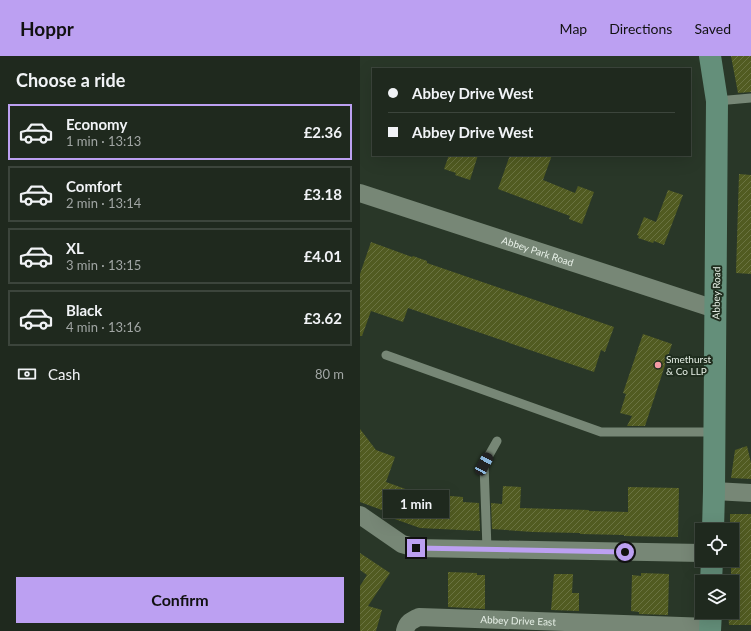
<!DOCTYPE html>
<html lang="en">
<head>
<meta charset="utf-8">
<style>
  body { margin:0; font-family:Lato,sans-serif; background:#273127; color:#f1f3f6; height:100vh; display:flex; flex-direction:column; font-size:15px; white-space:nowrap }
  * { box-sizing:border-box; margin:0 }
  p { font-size:13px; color:#a1a6a4 }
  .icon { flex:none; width:22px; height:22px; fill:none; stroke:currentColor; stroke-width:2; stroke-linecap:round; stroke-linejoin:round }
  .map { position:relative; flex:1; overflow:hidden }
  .side { display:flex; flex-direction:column; background:#1f291e; width:360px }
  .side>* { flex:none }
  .hud { position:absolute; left:12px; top:12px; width:319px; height:88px; border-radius:0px; box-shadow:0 4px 16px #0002,0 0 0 1px #3c453c; display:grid; align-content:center; height:88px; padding:0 16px; background:#1f291e }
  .buttons { position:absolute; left:335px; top:467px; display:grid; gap:8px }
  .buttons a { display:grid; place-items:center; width:44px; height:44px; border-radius:0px; background:#1f291e; box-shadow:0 4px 16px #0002,0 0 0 1px #3c453c; font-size:20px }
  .end { position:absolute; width:18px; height:18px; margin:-9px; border:5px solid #bca0f2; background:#111; box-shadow:0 0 0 2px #111 }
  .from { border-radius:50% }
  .bubble { position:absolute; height:28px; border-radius:0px; background:#1f291e; box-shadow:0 4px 16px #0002,0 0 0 1px #3c453c; font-size:13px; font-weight:700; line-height:28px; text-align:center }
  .car { position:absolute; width:12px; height:24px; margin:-12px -6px; border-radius:5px; box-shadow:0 0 3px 1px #0007; background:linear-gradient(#222 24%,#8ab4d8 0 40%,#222 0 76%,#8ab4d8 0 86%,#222 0) }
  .hud b { display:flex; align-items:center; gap:14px; height:38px; font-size:15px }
  .hud b+b { border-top:1px solid #3c453c }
  .hud i { width:10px; height:10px; background:#f1f3f6 }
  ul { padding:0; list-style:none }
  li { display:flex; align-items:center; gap:12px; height:56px; margin:0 8px 6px; padding:0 8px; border:2px solid #3c453c; border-radius:0px }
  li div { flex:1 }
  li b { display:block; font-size:15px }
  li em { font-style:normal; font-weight:700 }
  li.active { border-color:#bca0f2 }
  li>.icon { width:36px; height:36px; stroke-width:1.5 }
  h2 { padding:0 16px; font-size:18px; line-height:48px }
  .pay { display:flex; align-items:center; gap:10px; height:44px; padding:0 16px; font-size:15px }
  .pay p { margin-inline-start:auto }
  .action { display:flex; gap:8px; margin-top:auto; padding:8px 16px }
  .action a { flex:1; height:46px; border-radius:0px; background:#bca0f2; color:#111; font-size:16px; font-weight:700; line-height:46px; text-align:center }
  header { display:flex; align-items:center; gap:24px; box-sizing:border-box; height:56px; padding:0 20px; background:#bca0f2; color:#111 }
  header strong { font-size:19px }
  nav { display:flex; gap:22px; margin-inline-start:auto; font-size:14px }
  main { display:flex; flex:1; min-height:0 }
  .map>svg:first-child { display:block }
  .building { fill:url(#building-hatch) }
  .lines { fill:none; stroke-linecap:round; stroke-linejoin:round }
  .lane { stroke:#778776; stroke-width:9 }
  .street { stroke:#778776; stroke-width:18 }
  .secondary { stroke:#648f7a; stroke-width:22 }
  .route { stroke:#bca0f2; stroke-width:5 }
  .poi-dot { fill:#f49aa4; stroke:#1f2d1e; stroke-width:1.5 }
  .labels { text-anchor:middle; stroke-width:4; stroke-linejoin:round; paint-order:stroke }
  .street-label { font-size:10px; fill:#e6efe6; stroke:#1f2d1e }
  .poi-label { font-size:10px; fill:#e6efe6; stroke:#1f2d1e; text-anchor:start }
</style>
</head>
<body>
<header>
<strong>Hoppr</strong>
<nav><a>Map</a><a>Directions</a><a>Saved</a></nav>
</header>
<main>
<section class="side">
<h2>Choose a ride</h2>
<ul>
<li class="active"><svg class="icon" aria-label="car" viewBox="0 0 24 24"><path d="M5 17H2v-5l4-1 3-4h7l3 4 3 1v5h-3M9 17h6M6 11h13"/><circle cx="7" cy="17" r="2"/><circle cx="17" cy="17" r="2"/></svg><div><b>Economy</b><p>1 min · 13:13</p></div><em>£2.36</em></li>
<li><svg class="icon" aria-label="car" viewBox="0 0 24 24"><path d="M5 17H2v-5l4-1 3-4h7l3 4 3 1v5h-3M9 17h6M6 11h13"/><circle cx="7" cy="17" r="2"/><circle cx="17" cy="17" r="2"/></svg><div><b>Comfort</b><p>2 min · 13:14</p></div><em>£3.18</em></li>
<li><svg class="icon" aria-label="car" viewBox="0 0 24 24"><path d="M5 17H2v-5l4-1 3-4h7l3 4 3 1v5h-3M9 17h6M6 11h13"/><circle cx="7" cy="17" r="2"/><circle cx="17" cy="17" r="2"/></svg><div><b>XL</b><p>3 min · 13:15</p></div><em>£4.01</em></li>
<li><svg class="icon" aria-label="car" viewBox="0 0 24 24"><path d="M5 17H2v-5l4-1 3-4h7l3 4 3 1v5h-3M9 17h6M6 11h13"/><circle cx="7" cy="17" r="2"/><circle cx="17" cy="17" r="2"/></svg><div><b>Black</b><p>4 min · 13:16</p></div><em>£3.62</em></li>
</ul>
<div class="pay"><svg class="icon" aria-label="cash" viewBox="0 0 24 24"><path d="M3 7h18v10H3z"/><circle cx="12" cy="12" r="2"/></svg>Cash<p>80 m</p></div>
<div class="action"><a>Confirm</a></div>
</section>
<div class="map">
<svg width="391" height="575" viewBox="0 0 391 575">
  <defs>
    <pattern id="building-hatch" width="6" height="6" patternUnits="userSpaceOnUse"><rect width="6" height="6" fill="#515b21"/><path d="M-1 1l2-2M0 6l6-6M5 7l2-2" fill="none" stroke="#6a7341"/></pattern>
  </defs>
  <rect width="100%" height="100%" fill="#293728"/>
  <path class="building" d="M 371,0 L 391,0 L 391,36 L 378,37 Z
    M 89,99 L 118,99 L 110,124 L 95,119 L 96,117 L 84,113 Z
    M 150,99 L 192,99 L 183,124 L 215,137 L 218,130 L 234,136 L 222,168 L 209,163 L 210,160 L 138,133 Z
    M 379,118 L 391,119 L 391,218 L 376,217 Z
    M 308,134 L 323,139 L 304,189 L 294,185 L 293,187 L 278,182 L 279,180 L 277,179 L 284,161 L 296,166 Z
    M 11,186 L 52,201 L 53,200 L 67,205 L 67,207 L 254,271 L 245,296 L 241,294 L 234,316 L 48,252 L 43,266 L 11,255 L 2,280 L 0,280 L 0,218 Z
    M 283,278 L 312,288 L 285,370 L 267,370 L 272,360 L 260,357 L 266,338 L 263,337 Z
    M 0,373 L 16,394 L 35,401 L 26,426 L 51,435 L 46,447 L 78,449 L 78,439 L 103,441 L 103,446 L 119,447 L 120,475 L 60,472 L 29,461 L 30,457 L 0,446 Z
    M 387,390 L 391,407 L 391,423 L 371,422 L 375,394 Z
    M 143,430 L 161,431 L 160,452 L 229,454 L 229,455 L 268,456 L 268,431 L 319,432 L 318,481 L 264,480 L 264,479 L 220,478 L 220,477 L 173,476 L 132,473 L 131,447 L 142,448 Z
    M 370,458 L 391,458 L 391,569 L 369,569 L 368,556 L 372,556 L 372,523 L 371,523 L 371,504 L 372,504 L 372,474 L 370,474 Z
    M 0,497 L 30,517 L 8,550 L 22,554 L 16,575 L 0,575 L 0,530 L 7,519 L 0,514 Z
    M 88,516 L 117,517 L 117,519 L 125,519 L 125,553 L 88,551 Z
    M 281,517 L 309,518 L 308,559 L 279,558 L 279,556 L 271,555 L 272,519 L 281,520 Z
    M 194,518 L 213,518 L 212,537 L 219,537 L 219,555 L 191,554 Z"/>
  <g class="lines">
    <path class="lane" d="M 357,45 L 391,42
      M 26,299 L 241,376 L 355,376
      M 127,493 L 124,408 L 137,385"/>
    <g class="street">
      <path id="s1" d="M 0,137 L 355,253"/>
      <path d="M 354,435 L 391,437"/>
      <path d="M 0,459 L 42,488 L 56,492 L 342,497"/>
      <path id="s2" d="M 45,575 C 47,566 52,564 59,561 L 350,571"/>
    </g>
    <path class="secondary" d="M 350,0 L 357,45 L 354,435 L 353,474
      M 351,526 L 352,504
      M 350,575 L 351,556"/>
  </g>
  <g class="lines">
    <path class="route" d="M 56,492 L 265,496"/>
  </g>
  <circle class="poi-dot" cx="298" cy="309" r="4"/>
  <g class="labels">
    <g class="street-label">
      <text dy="4" stroke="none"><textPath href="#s1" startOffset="187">Abbey Park Road</textPath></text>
      <text transform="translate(356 237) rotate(-89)" y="4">Abbey Road</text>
      <text dy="4" stroke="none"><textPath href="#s2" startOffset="120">Abbey Drive East</textPath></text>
    </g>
    <g class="poi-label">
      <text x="306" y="307">Smethurst<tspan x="306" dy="12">&amp; Co LLP</tspan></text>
    </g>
  </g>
</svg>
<div class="buttons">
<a><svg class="icon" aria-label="locate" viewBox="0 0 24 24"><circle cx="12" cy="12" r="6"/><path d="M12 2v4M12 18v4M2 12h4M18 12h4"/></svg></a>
<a><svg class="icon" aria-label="layers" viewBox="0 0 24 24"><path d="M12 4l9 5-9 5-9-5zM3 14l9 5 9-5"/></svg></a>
</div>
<i class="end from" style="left:265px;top:496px"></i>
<i class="end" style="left:56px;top:492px"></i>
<div class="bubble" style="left:23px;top:434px;width:66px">1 min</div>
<i class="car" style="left:124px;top:408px;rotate:28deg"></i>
<div class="hud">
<b><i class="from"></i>Abbey Drive West</b>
<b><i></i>Abbey Drive West</b>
</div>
</div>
</main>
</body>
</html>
